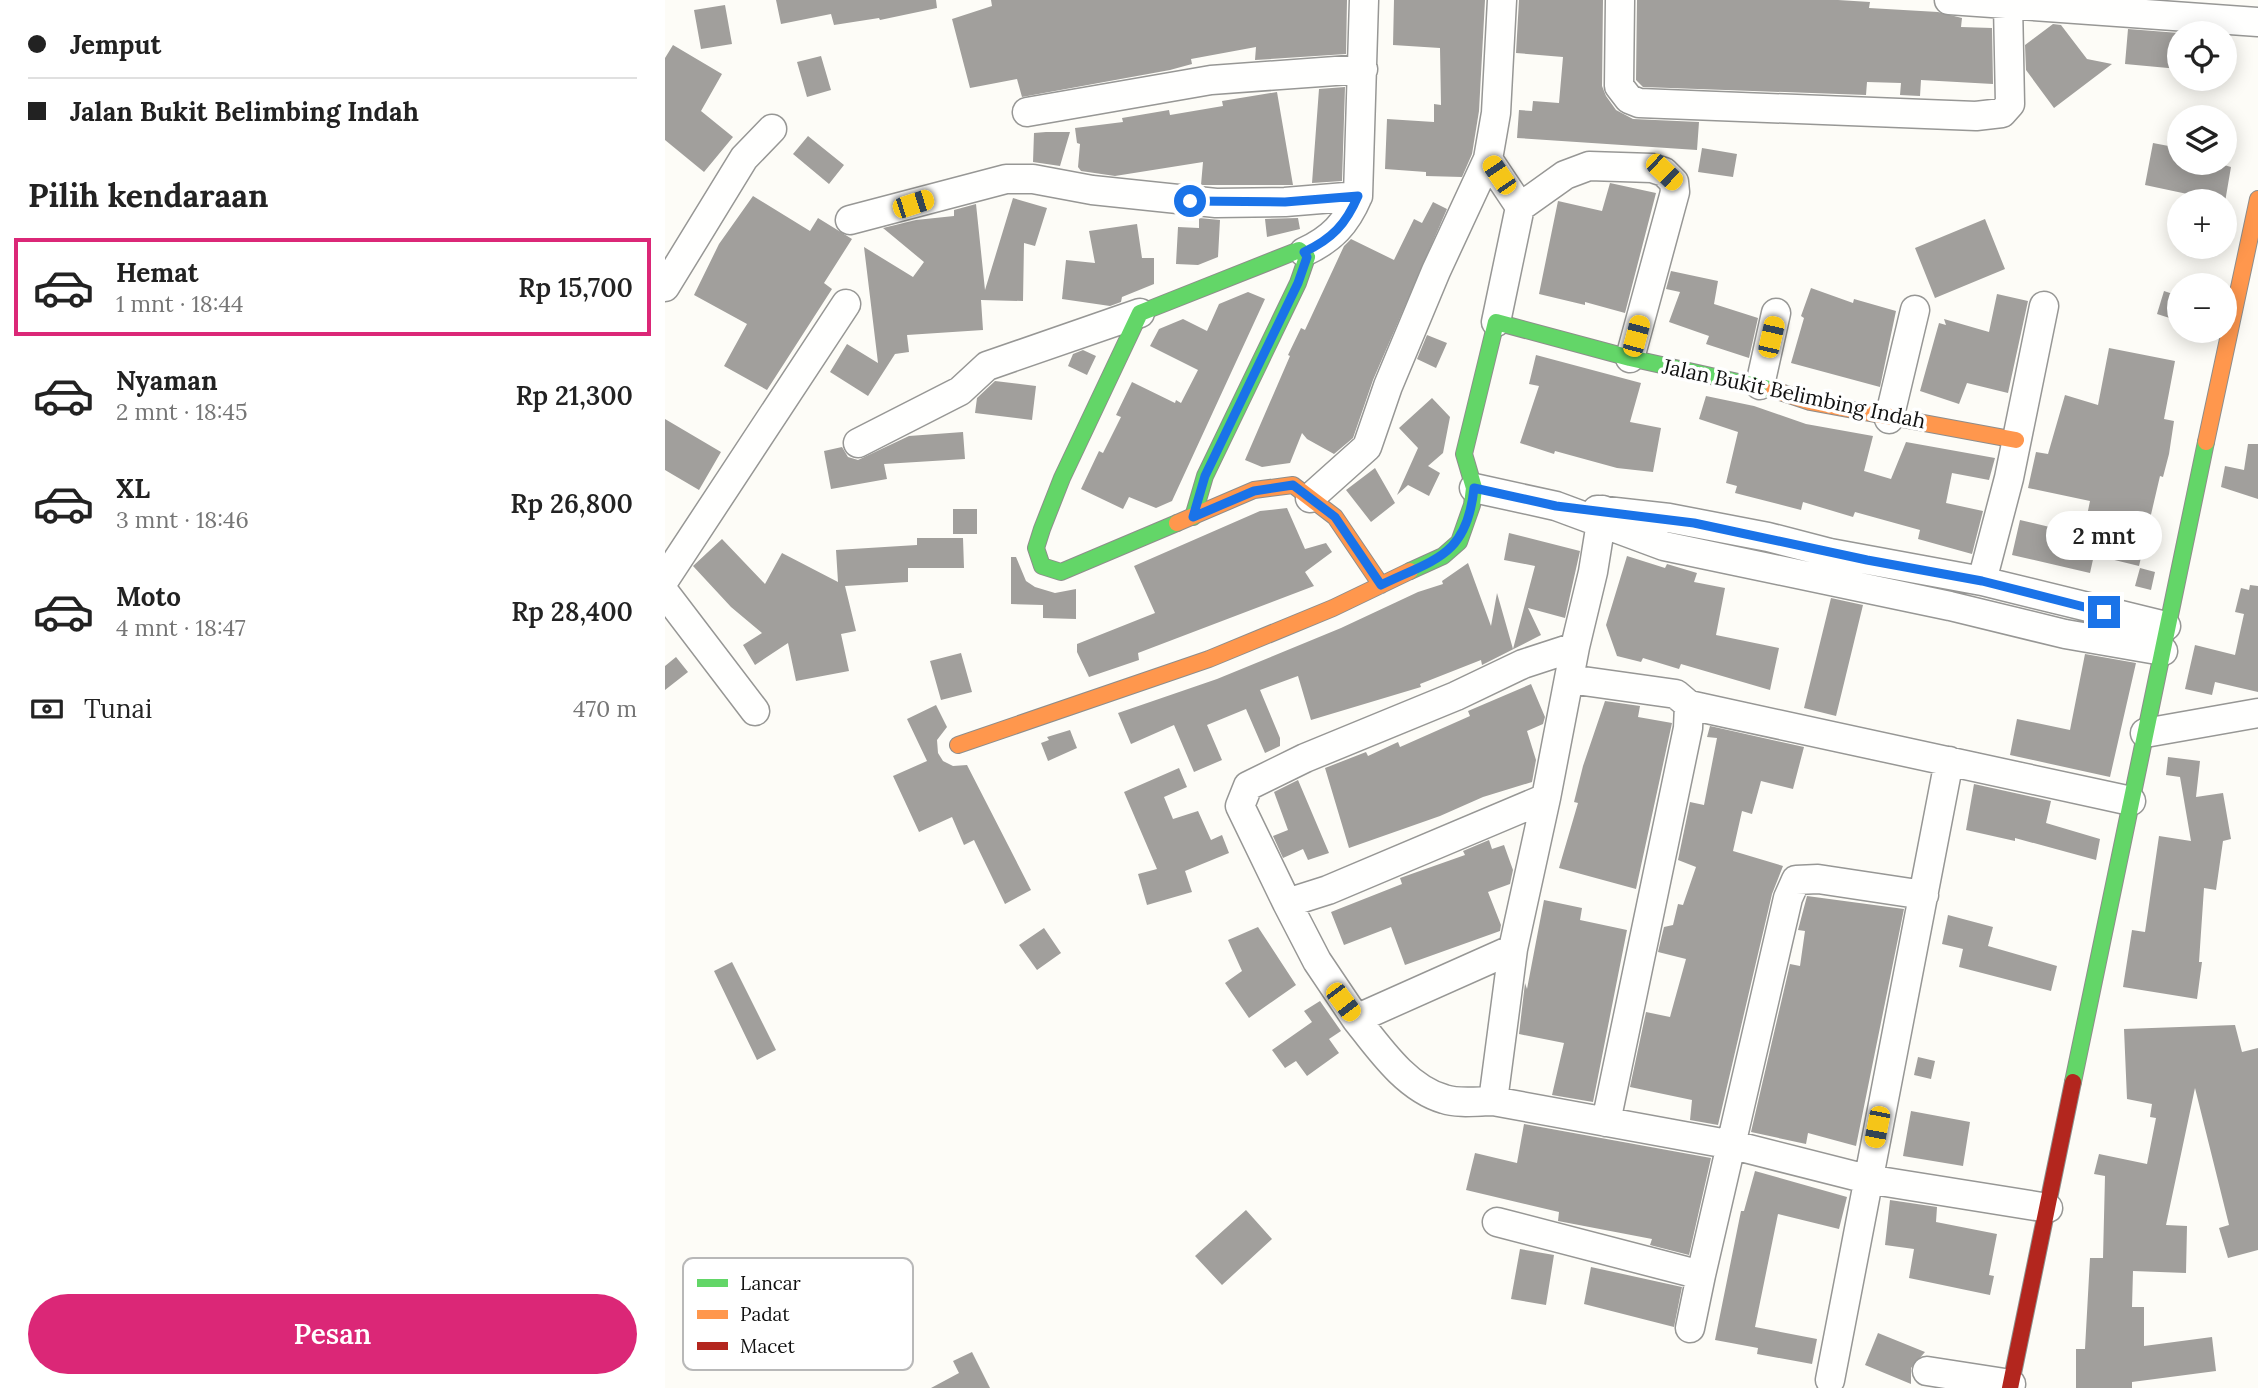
<!DOCTYPE html>
<html lang="id">
<head>
<meta charset="utf-8">
<style>
  body { margin:0; font-family:Lora,serif; background:#f2f2f2; color:#222; height:100vh; display:flex; flex-direction:column; font-size:26px; white-space:nowrap }
  * { box-sizing:border-box; margin:0 }
  p { font-size:23px; color:#767676 }
  .icon { flex:none; width:38px; height:38px; fill:none; stroke:currentColor; stroke-width:2; stroke-linecap:round; stroke-linejoin:round }
  .map { position:relative; flex:1; overflow:hidden }
  .sheet { display:flex; flex-direction:column; background:#fff; width:665px }
  .sheet>* { flex:none }
  .guide { display:grid; align-content:center; height:154px; padding:0 28px; background:#fff }
  .buttons { position:absolute; left:1502px; top:21px; display:grid; gap:14px }
  .buttons a { display:grid; place-items:center; width:70px; height:70px; border-radius:50%; background:#fff; box-shadow:0 4px 18px #0003; font-size:35px }
  .end { position:absolute; width:32px; height:32px; margin:-16px; border:9px solid #1a73e8; background:#fff; box-shadow:0 0 0 4px #fff }
  .from { border-radius:50% }
  .bubble { position:absolute; height:49px; border-radius:24px; background:#fff; box-shadow:0 4px 18px #0003; font-size:23px; font-weight:600; line-height:49px; text-align:center }
  .car { position:absolute; width:21px; height:42px; margin:-21px -10px; border-radius:9px; box-shadow:0 0 5px 2px #0007; background:linear-gradient(#f5c518 24%,#345 0 40%,#f5c518 0 76%,#345 0 86%,#f5c518 0) }
  .guide b { display:flex; align-items:center; gap:24px; height:66px; font-size:26px }
  .guide b+b { border-top:2px solid #e0e0e0 }
  .guide i { width:18px; height:18px; background:#222 }
  ul { padding:0; list-style:none }
  li { display:flex; align-items:center; gap:21px; height:98px; margin:0 14px 10px; padding:0 14px; border:4px solid transparent; border-radius:0px }
  li div { flex:1 }
  li b { display:block; font-size:26px }
  li em { font-style:normal; font-weight:600 }
  li.current { border-color:#db2777 }
  li>.icon { width:63px; height:63px; stroke-width:1.5 }
  h2 { padding:0 28px; font-size:32px; line-height:84px }
  .pay { display:flex; align-items:center; gap:18px; height:77px; padding:0 28px; font-size:26px }
  .pay p { margin-inline-start:auto }
  .primary-button { display:flex; gap:14px; margin-top:auto; padding:14px 28px }
  .primary-button a { flex:1; height:80px; border-radius:42px; background:#db2777; color:#fff; font-size:28px; font-weight:600; line-height:80px; text-align:center }
  main { display:flex; flex:1; min-height:0 }
  .map>svg:first-child { display:block }
  .building { fill:#a19f9c }
  .lines { fill:none; stroke-linecap:round; stroke-linejoin:round }
  .street-casing { stroke:#979795; stroke-width:31 }
  .fast-casing { stroke:#8e8d8b; stroke-width:18 }
  .slow-casing { stroke:#8e8d8b; stroke-width:18 }
  .jam-casing { stroke:#8e8d8b; stroke-width:18 }
  .street { stroke:#fffffe; stroke-width:28 }
  .fast { stroke:#63d668; stroke-width:16 }
  .slow { stroke:#ff974d; stroke-width:16 }
  .jam { stroke:#b3261e; stroke-width:16 }
  .route { stroke:#1a73e8; stroke-width:9 }
  .labels { text-anchor:middle; stroke-width:7; stroke-linejoin:round; paint-order:stroke }
  .street-label { font-size:21px; fill:#111; stroke:#fff }
  .key { fill:#fff; stroke:#b8b8b8; stroke-width:2 }
  .key-label { font-size:19px; fill:#111 }
</style>
</head>
<body>
<main>
<section class="sheet">
<div class="guide">
<b><i class="from"></i>Jemput</b>
<b><i></i>Jalan Bukit Belimbing Indah</b>
</div>
<h2>Pilih kendaraan</h2>
<ul>
<li class="current"><svg class="icon" aria-label="car" viewBox="0 0 24 24"><path d="M5 17H2v-5l4-1 3-4h7l3 4 3 1v5h-3M9 17h6M6 11h13"/><circle cx="7" cy="17" r="2"/><circle cx="17" cy="17" r="2"/></svg><div><b>Hemat</b><p>1 mnt · 18:44</p></div><em>Rp 15,700</em></li>
<li><svg class="icon" aria-label="car" viewBox="0 0 24 24"><path d="M5 17H2v-5l4-1 3-4h7l3 4 3 1v5h-3M9 17h6M6 11h13"/><circle cx="7" cy="17" r="2"/><circle cx="17" cy="17" r="2"/></svg><div><b>Nyaman</b><p>2 mnt · 18:45</p></div><em>Rp 21,300</em></li>
<li><svg class="icon" aria-label="car" viewBox="0 0 24 24"><path d="M5 17H2v-5l4-1 3-4h7l3 4 3 1v5h-3M9 17h6M6 11h13"/><circle cx="7" cy="17" r="2"/><circle cx="17" cy="17" r="2"/></svg><div><b>XL</b><p>3 mnt · 18:46</p></div><em>Rp 26,800</em></li>
<li><svg class="icon" aria-label="car" viewBox="0 0 24 24"><path d="M5 17H2v-5l4-1 3-4h7l3 4 3 1v5h-3M9 17h6M6 11h13"/><circle cx="7" cy="17" r="2"/><circle cx="17" cy="17" r="2"/></svg><div><b>Moto</b><p>4 mnt · 18:47</p></div><em>Rp 28,400</em></li>
</ul>
<div class="pay"><svg class="icon" aria-label="cash" viewBox="0 0 24 24"><path d="M3 7h18v10H3z"/><circle cx="12" cy="12" r="2"/></svg>Tunai<p>470 m</p></div>
<div class="primary-button"><a>Pesan</a></div>
</section>
<div class="map">
<svg width="1593" height="1388" viewBox="0 0 1593 1388">
  <rect width="100%" height="100%" fill="#fdfcf7"/>
  <path class="building" d="M 111,0 L 271,0 L 272,8 L 215,20 L 214,18 L 169,25 L 166,14 L 116,24 Z
    M 326,0 L 682,0 L 681,54 L 590,60 L 591,47 L 526,59 L 527,64 L 505,70 L 357,97 L 352,79 L 305,88 L 287,19 L 327,6 Z
    M 729,0 L 820,0 L 814,111 L 807,154 L 797,177 L 761,176 L 761,172 L 720,169 L 722,119 L 769,122 L 769,104 L 776,105 L 775,48 L 728,45 Z
    M 854,0 L 938,0 L 937,86 L 941,96 L 951,110 L 968,119 L 1034,122 L 1032,150 L 852,138 L 854,110 L 867,111 L 868,101 L 894,103 L 898,57 L 851,53 Z
    M 972,0 L 1173,0 L 1205,2 L 1204,8 L 1273,12 L 1297,18 L 1296,27 L 1327,28 L 1328,84 L 1256,80 L 1255,96 L 1235,95 L 1236,83 L 1202,82 L 1201,95 L 978,87 L 971,80 Z
    M 60,5 L 67,44 L 36,49 L 29,10 Z
    M 1388,24 L 1396,25 L 1422,59 L 1447,64 L 1389,108 L 1361,70 L 1360,45 Z
    M 1463,29 L 1514,33 L 1514,69 L 1460,64 Z
    M 8,45 L 57,74 L 36,111 L 68,137 L 39,172 L 0,140 L 0,58 Z
    M 156,56 L 166,90 L 142,97 L 132,62 Z
    M 680,87 L 677,181 L 647,183 L 654,89 Z
    M 612,92 L 628,185 L 536,185 L 538,162 L 450,176 L 416,171 L 413,167 L 415,144 L 412,143 L 410,128 L 458,122 L 457,118 L 504,110 L 505,115 L 558,106 L 557,101 Z
    M 381,132 L 405,132 L 395,166 L 368,162 L 369,133 Z
    M 143,136 L 179,165 L 164,184 L 128,154 Z
    M 1488,143 L 1514,148 L 1514,163 L 1552,163 L 1566,167 L 1560,202 L 1480,185 Z
    M 1037,148 L 1072,154 L 1068,177 L 1033,172 Z
    M 945,183 L 991,193 L 960,313 L 920,302 L 920,305 L 874,294 L 893,201 L 937,211 Z
    M 88,196 L 145,231 L 153,218 L 187,239 L 159,283 L 167,289 L 102,390 L 59,366 L 82,324 L 29,295 L 54,244 Z
    M 348,198 L 382,208 L 370,246 L 359,243 L 358,301 L 316,300 L 318,330 L 242,335 L 244,352 L 230,354 L 203,396 L 165,372 L 182,344 L 213,363 L 199,247 L 248,277 L 259,262 L 218,228 L 251,220 L 289,216 L 289,210 L 311,204 L 320,290 Z
    M 768,202 L 782,209 L 708,380 L 688,438 L 669,454 L 642,439 L 637,433 L 625,463 L 597,467 L 580,460 L 625,356 L 623,355 L 636,328 L 640,330 L 679,246 L 686,239 L 729,260 L 749,219 L 757,223 Z
    M 534,218 L 555,220 L 553,257 L 533,265 L 511,264 L 513,227 L 534,228 Z
    M 633,218 L 635,229 L 602,237 L 600,219 Z
    M 1320,219 L 1340,269 L 1270,298 L 1250,248 Z
    M 472,224 L 477,258 L 489,258 L 489,284 L 457,297 L 456,302 L 445,306 L 397,299 L 401,260 L 430,263 L 424,231 Z
    M 1006,271 L 1053,281 L 1049,304 L 1093,318 L 1084,358 L 1041,344 L 1044,336 L 1004,322 L 1015,292 L 1001,289 Z
    M 1146,288 L 1188,303 L 1189,299 L 1231,311 L 1215,387 L 1126,363 L 1139,318 L 1136,316 Z
    M 1499,291 L 1514,296 L 1514,321 L 1492,314 Z
    M 583,292 L 600,299 L 507,501 L 491,508 L 464,497 L 458,509 L 416,489 L 434,451 L 438,453 L 456,417 L 451,415 L 467,382 L 510,403 L 511,400 L 516,403 L 533,370 L 485,346 L 494,329 L 518,319 L 542,331 L 554,304 Z
    M 1332,294 L 1363,301 L 1343,393 L 1302,383 L 1294,404 L 1255,391 L 1274,323 L 1281,325 L 1279,319 L 1324,332 Z
    M 762,335 L 782,343 L 771,368 L 752,359 Z
    M 1444,348 L 1510,361 L 1499,419 L 1509,421 L 1504,454 L 1498,477 L 1495,476 L 1474,566 L 1429,555 L 1425,573 L 1347,555 L 1355,520 L 1418,535 L 1425,501 L 1363,488 L 1371,452 L 1383,454 L 1400,395 L 1433,405 Z
    M 418,350 L 431,356 L 422,375 L 403,366 L 408,354 Z
    M 871,355 L 976,383 L 965,422 L 996,428 L 988,472 L 952,468 L 890,451 L 889,454 L 855,443 L 874,386 L 864,384 Z
    M 330,381 L 371,386 L 367,420 L 310,413 L 312,398 Z
    M 1041,396 L 1089,406 L 1141,424 L 1208,436 L 1199,471 L 1226,479 L 1241,442 L 1330,458 L 1324,480 L 1287,473 L 1281,503 L 1318,511 L 1307,554 L 1253,539 L 1255,530 L 1190,512 L 1188,517 L 1138,502 L 1136,510 L 1070,493 L 1072,486 L 1061,483 L 1073,432 L 1034,419 Z
    M 767,398 L 785,417 L 778,453 L 763,466 L 775,473 L 764,496 L 743,485 L 732,495 L 753,448 L 734,428 Z
    M 0,419 L 56,452 L 34,490 L 0,470 Z
    M 298,432 L 300,459 L 219,464 L 222,479 L 166,489 L 159,451 L 177,447 L 183,457 L 193,460 L 244,436 Z
    M 1583,444 L 1593,444 L 1593,499 L 1556,487 L 1560,466 L 1579,470 Z
    M 710,468 L 730,503 L 706,522 L 681,490 Z
    M 622,508 L 640,549 L 661,543 L 667,552 L 640,572 L 649,586 L 473,653 L 474,660 L 424,677 L 412,652 L 412,644 L 490,613 L 469,566 L 595,511 Z
    M 288,509 L 312,509 L 312,534 L 288,534 Z
    M 844,533 L 915,551 L 900,618 L 863,608 L 876,635 L 817,665 L 816,660 L 755,684 L 756,687 L 646,720 L 633,676 L 595,690 L 615,738 L 615,746 L 600,753 L 581,709 L 542,725 L 557,760 L 529,772 L 509,725 L 466,744 L 453,713 L 552,679 L 676,628 L 753,592 L 778,584 L 777,581 L 803,563 L 826,626 L 832,593 L 848,649 L 870,566 L 839,560 Z
    M 252,538 L 298,538 L 299,568 L 243,568 L 243,582 L 180,586 L 191,631 L 176,634 L 184,671 L 131,681 L 123,643 L 90,665 L 78,645 L 97,633 L 66,607 L 28,566 L 57,539 L 100,584 L 117,553 L 173,582 L 171,550 L 252,545 Z
    M 962,556 L 1000,568 L 1002,564 L 1032,573 L 1029,582 L 1060,588 L 1051,635 L 1114,648 L 1105,690 L 1016,664 L 1014,669 L 978,658 L 976,662 L 952,656 L 941,625 Z
    M 346,557 L 351,557 L 361,581 L 370,587 L 390,593 L 411,589 L 411,619 L 378,618 L 378,605 L 346,604 Z
    M 1475,568 L 1490,572 L 1486,590 L 1470,586 Z
    M 1585,585 L 1593,586 L 1593,692 L 1550,682 L 1547,695 L 1520,689 L 1530,645 L 1570,655 L 1579,614 L 1570,612 L 1576,588 L 1584,590 Z
    M 1166,598 L 1198,605 L 1171,716 L 1139,708 Z
    M 296,653 L 307,692 L 276,700 L 265,661 Z
    M 1420,654 L 1471,663 L 1445,777 L 1345,755 L 1352,719 L 1405,730 Z
    M 11,657 L 23,672 L 0,690 L 0,666 Z
    M 866,684 L 880,717 L 878,724 L 862,731 L 871,760 L 867,782 L 818,797 L 775,816 L 684,848 L 660,768 L 701,752 L 703,756 L 733,742 L 735,747 L 805,716 L 803,711 Z
    M 940,701 L 975,706 L 973,717 L 1007,723 L 971,889 L 894,868 L 913,803 L 909,802 L 918,766 Z
    M 271,705 L 282,727 L 272,740 L 273,753 L 278,761 L 288,766 L 302,765 L 366,890 L 340,904 L 309,840 L 299,845 L 287,817 L 254,832 L 228,776 L 262,761 L 242,719 Z
    M 1045,726 L 1139,747 L 1128,789 L 1096,781 L 1087,814 L 1077,811 L 1068,851 L 1118,866 L 1107,894 L 1053,1125 L 1025,1120 L 1027,1100 L 965,1087 L 981,1012 L 1005,1017 L 1021,959 L 993,952 L 999,927 L 1008,925 L 1013,904 L 1018,905 L 1031,867 L 1013,860 L 1025,802 L 1039,805 L 1052,738 L 1042,737 Z
    M 405,730 L 412,748 L 383,761 L 376,743 L 384,740 L 382,737 Z
    M 1503,757 L 1535,761 L 1531,797 L 1558,793 L 1566,839 L 1558,841 L 1551,890 L 1539,888 L 1534,962 L 1537,962 L 1532,999 L 1458,987 L 1467,930 L 1480,932 L 1494,836 L 1526,841 L 1515,777 L 1501,775 Z
    M 514,768 L 522,787 L 499,797 L 508,819 L 533,811 L 546,840 L 557,835 L 564,853 L 520,871 L 527,892 L 482,905 L 473,874 L 492,869 L 459,792 Z
    M 633,780 L 664,853 L 643,860 L 638,849 L 618,858 L 608,836 L 623,830 L 609,792 Z
    M 1309,784 L 1386,801 L 1381,823 L 1435,839 L 1431,860 L 1350,838 L 1350,841 L 1301,830 Z
    M 824,840 L 827,849 L 839,845 L 848,870 L 845,884 L 823,892 L 836,925 L 835,931 L 740,965 L 726,927 L 679,945 L 666,912 L 737,884 L 735,878 L 800,855 L 798,851 Z
    M 1142,896 L 1239,909 L 1191,1146 L 1143,1133 L 1141,1144 L 1086,1132 L 1125,964 L 1135,966 L 1140,931 L 1133,930 Z
    M 879,900 L 917,908 L 915,920 L 962,930 L 928,1102 L 887,1095 L 899,1043 L 854,1034 L 860,983 L 862,989 Z
    M 1283,915 L 1328,927 L 1323,946 L 1392,966 L 1386,991 L 1294,967 L 1298,949 L 1277,944 Z
    M 593,927 L 631,985 L 584,1018 L 560,983 L 577,971 L 563,940 Z
    M 379,928 L 396,953 L 372,970 L 354,945 Z
    M 67,962 L 111,1050 L 92,1060 L 49,971 Z
    M 655,1001 L 676,1031 L 664,1039 L 674,1053 L 642,1076 L 631,1061 L 620,1068 L 607,1050 L 647,1022 L 639,1011 Z
    M 1570,1025 L 1577,1052 L 1593,1048 L 1593,1250 L 1563,1258 L 1554,1228 L 1564,1225 L 1530,1088 L 1501,1225 L 1522,1226 L 1521,1273 L 1468,1271 L 1467,1307 L 1479,1307 L 1479,1346 L 1547,1337 L 1551,1371 L 1467,1382 L 1467,1388 L 1411,1388 L 1411,1349 L 1420,1349 L 1425,1258 L 1438,1258 L 1440,1176 L 1429,1174 L 1434,1154 L 1482,1164 L 1491,1118 L 1485,1117 L 1487,1104 L 1462,1099 L 1459,1029 Z
    M 1253,1057 L 1270,1061 L 1266,1079 L 1249,1075 Z
    M 1246,1111 L 1305,1122 L 1298,1166 L 1238,1156 Z
    M 859,1124 L 1046,1158 L 1024,1255 L 985,1245 L 987,1239 L 893,1221 L 894,1212 L 801,1190 L 810,1153 L 852,1163 Z
    M 1090,1171 L 1182,1197 L 1174,1229 L 1113,1214 L 1090,1327 L 1152,1339 L 1147,1364 L 1092,1354 L 1093,1348 L 1050,1340 L 1076,1211 L 1079,1211 Z
    M 1225,1200 L 1272,1207 L 1271,1222 L 1332,1234 L 1324,1275 L 1329,1276 L 1325,1295 L 1244,1278 L 1249,1249 L 1220,1245 Z
    M 581,1210 L 607,1239 L 557,1285 L 530,1256 Z
    M 855,1249 L 889,1255 L 881,1305 L 846,1299 Z
    M 926,1267 L 1017,1287 L 1009,1327 L 919,1304 Z
    M 1213,1333 L 1260,1352 L 1246,1368 L 1246,1384 L 1200,1365 Z
    M 307,1352 L 325,1388 L 266,1388 L 294,1373 L 288,1361 Z"/>
  <g class="lines">
    <defs>
      <path id="street" d="M 955,0 L 954,86 L 964,99 L 974,103 L 1311,116 L 1337,113 L 1345,104 L 1343,4
        M 1284,0 L 1593,22
        M 362,112 L 546,80 L 698,69
        M 855,207 L 900,175 L 924,166 L 987,168 L 999,172 L 1009,182 L 1010,192 L 965,358
        M 185,220 L 341,179 L 368,179 L 427,190 L 551,203 L 620,202 L 693,196
        M 639,252 C 667,239 681,224 693,196 L 699,0
        M 0,287 L 79,158 L 107,129
        M 831,322 L 855,207 L 823,159 L 831,113 L 837,0
        M 1095,385 L 1111,313
        M 1224,419 L 1250,310
        M 193,443 L 295,391 L 322,366 L 475,313
        M 809,488 L 891,506 L 999,546 L 1285,606 L 1400,634 L 1498,651
        M 645,498 L 702,447 L 723,386 L 771,271 L 823,159
        M 932,510 L 1004,518 L 1103,537 L 1165,553 L 1317,581 L 1501,626
        M 0,579 L 181,304
        M 1317,581 L 1344,478 L 1379,306
        M 0,593 L 90,711
        M 910,647 L 881,798 L 663,890 L 622,903 L 575,806 L 583,786 L 640,758 L 791,696 L 858,664 L 910,647 L 928,572 L 938,510
        M 904,679 L 1011,694 L 1024,705 L 1023,728 L 941,1122
        M 1024,705 L 1466,801
        M 1480,733 L 1593,713
        M 622,903 L 652,961 L 691,1019 L 848,949 L 881,798
        M 848,949 L 828,1101 L 1068,1145 L 1202,1179 L 1383,1208
        M 691,1019 C 714,1048 741,1088 779,1099 C 793,1104 814,1101 828,1101
        M 832,1222 L 1036,1275 L 1123,898 L 1131,880 L 1153,879 L 1259,895
        M 1025,1328 L 1036,1275
        M 1262,1371 L 1346,1384
        M 1165,1380 L 1284,761"/>
      <path id="fast" d="M 512,523 L 396,572 L 377,566 L 371,548 L 377,529 L 397,478 L 475,313 L 634,250 L 642,257 L 633,283 L 540,476 L 528,517
        M 745,571 L 778,556 L 794,542 L 807,505 L 809,488 L 799,454 L 831,322 L 965,358 L 1109,390
        M 1408,1082 L 1541,442"/>
      <path id="slow" d="M 1109,390 L 1145,402 L 1351,440
        M 1541,442 L 1593,199
        M 512,523 L 589,490 L 628,485 L 670,517 L 716,585
        M 293,745 L 544,659 L 668,608 L 745,571"/>
      <path id="jam" d="M 1345,1388 L 1408,1082"/>
    </defs>
    <use href="#street" class="street-casing"/>
    <use href="#fast" class="fast-casing"/>
    <use href="#slow" class="slow-casing"/>
    <use href="#jam" class="jam-casing"/>
    <use href="#street" class="street"/>
    <use href="#fast" class="fast"/>
    <use href="#slow" class="slow"/>
    <use href="#jam" class="jam"/>
  </g>
  <g class="lines">
    <path class="route" d="M 525,201 L 620,202 L 693,196 C 681,224 667,239 639,252 L 642,257 L 633,283 L 540,476 L 528,517 L 589,491 L 628,485 L 670,517 L 716,585 C 770,559 802,556 809,488 L 891,506 L 1029,523 L 1202,560 L 1317,581 L 1439,612"/>
  </g>
  <g class="labels">
    <g class="street-label">
      <text transform="translate(1129 394) rotate(12)" y="7">Jalan Bukit Belimbing Indah</text>
    </g>
  </g>
  <rect x="18" y="1258" width="230" height="112" rx="10" class="key"/>
  <rect x="32" y="1279" width="31" height="8" fill="#63d668"/>
  <rect x="32" y="1310" width="31" height="9" fill="#ff974d"/>
  <rect x="32" y="1342" width="31" height="8" fill="#b3261e"/>
  <g class="key-label">
    <text x="75" y="1290">Lancar</text>
    <text x="75" y="1321">Padat</text>
    <text x="75" y="1353">Macet</text>
  </g>
</svg>
<div class="buttons">
<a><svg class="icon" aria-label="locate" viewBox="0 0 24 24"><circle cx="12" cy="12" r="6"/><path d="M12 2v4M12 18v4M2 12h4M18 12h4"/></svg></a>
<a><svg class="icon" aria-label="layers" viewBox="0 0 24 24"><path d="M12 4l9 5-9 5-9-5zM3 14l9 5 9-5"/></svg></a>
<a>+</a>
<a>−</a>
</div>
<i class="end from" style="left:525px;top:201px"></i>
<i class="end" style="left:1439px;top:612px"></i>
<div class="bubble" style="left:1381px;top:511px;width:116px">2 mnt</div>
<i class="car" style="left:999px;top:172px;rotate:134deg"></i>
<i class="car" style="left:834px;top:175px;rotate:326deg"></i>
<i class="car" style="left:248px;top:204px;rotate:72deg"></i>
<i class="car" style="left:971px;top:336px;rotate:15deg"></i>
<i class="car" style="left:1106px;top:337px;rotate:13deg"></i>
<i class="car" style="left:678px;top:1002px;rotate:143deg"></i>
<i class="car" style="left:1212px;top:1127px;rotate:191deg"></i>
</div>
</main>
</body>
</html>
